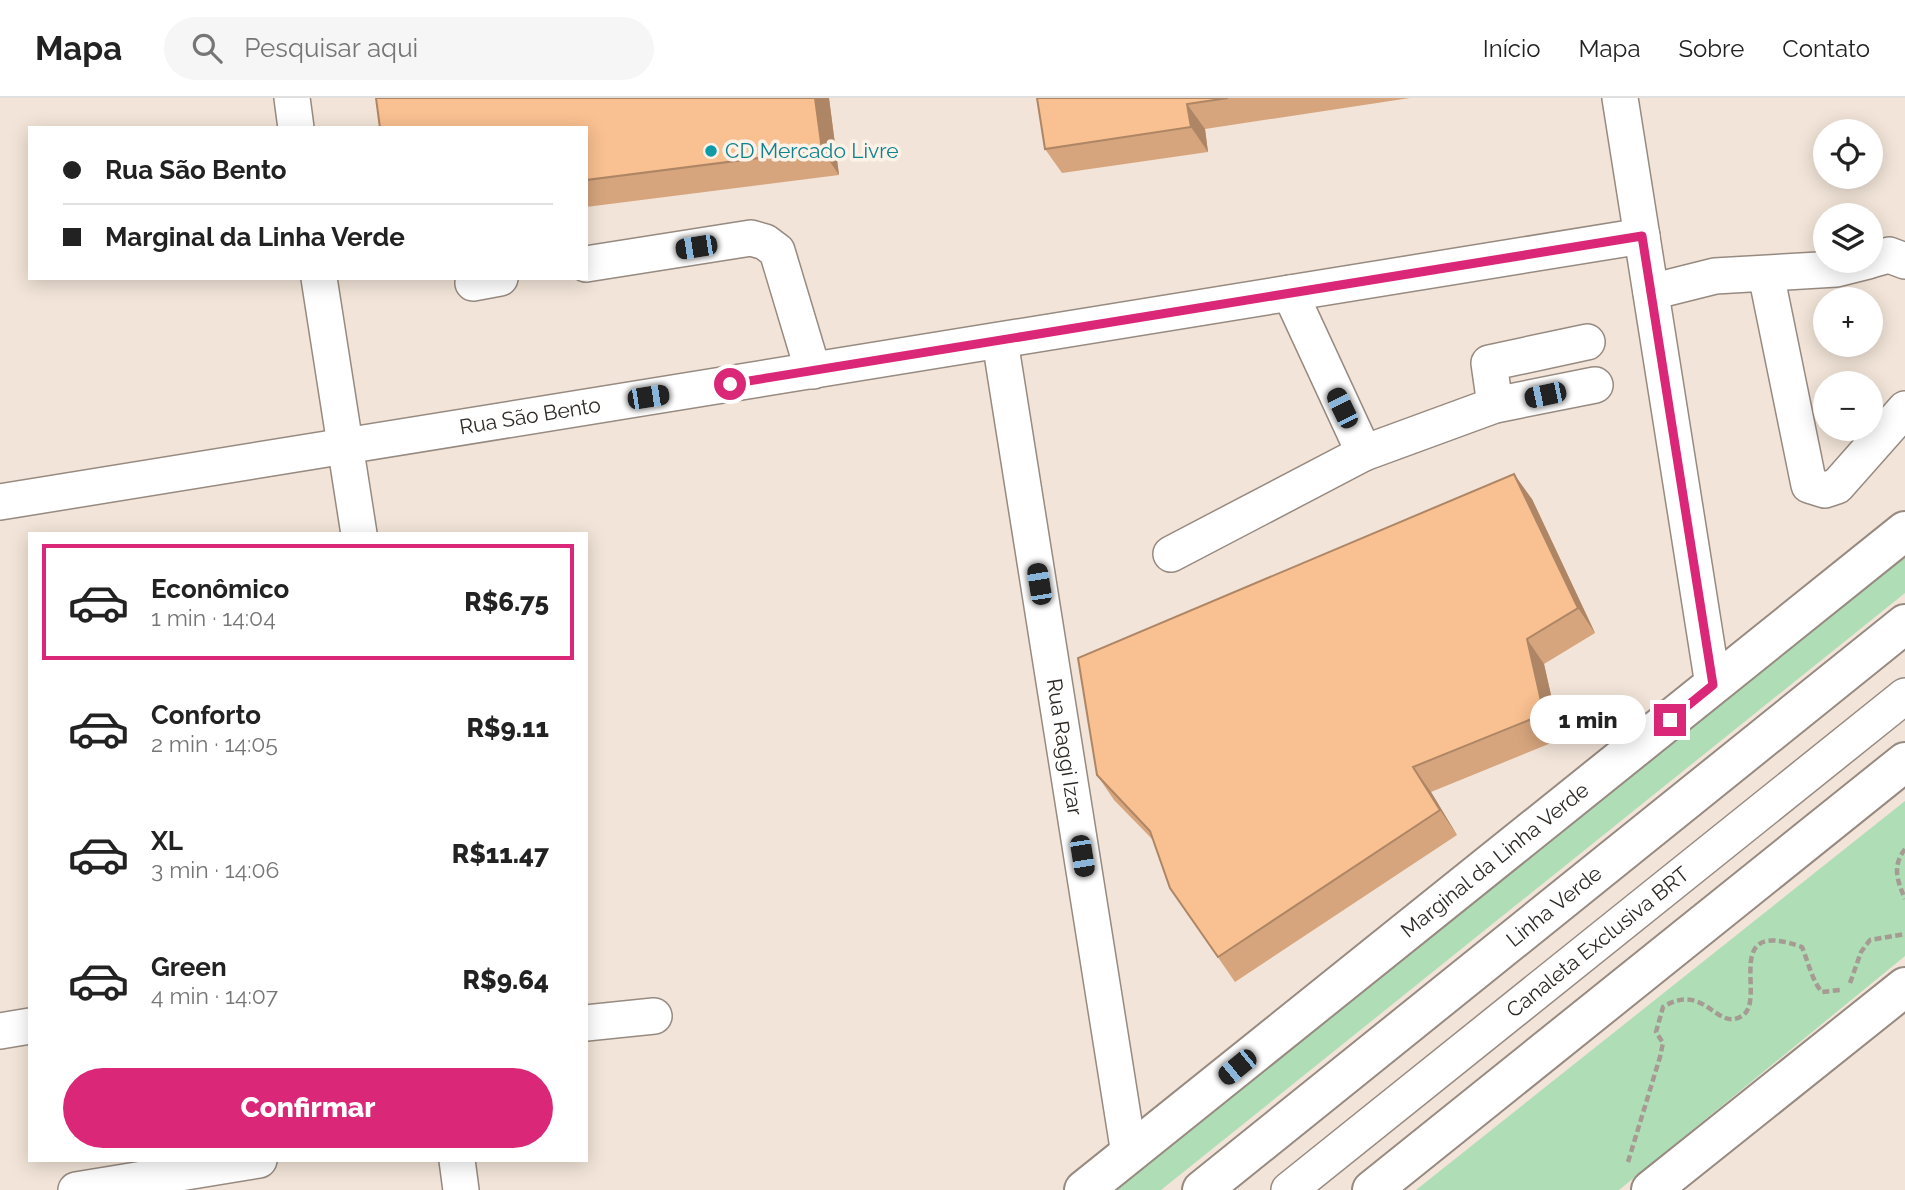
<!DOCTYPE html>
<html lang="pt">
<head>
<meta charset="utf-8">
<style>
  body { margin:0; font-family:Raleway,sans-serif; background:#f6f6f6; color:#222; height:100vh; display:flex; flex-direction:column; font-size:26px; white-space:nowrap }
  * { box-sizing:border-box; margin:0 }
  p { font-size:23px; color:#767676 }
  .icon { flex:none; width:38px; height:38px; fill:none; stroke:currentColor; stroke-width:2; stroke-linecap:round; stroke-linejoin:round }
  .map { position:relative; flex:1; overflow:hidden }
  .panel { position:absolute; left:28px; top:434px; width:560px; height:630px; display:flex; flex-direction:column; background:#fff; border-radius:0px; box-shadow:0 4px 18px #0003 }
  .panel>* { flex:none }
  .guide { position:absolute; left:28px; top:28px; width:560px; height:154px; border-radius:0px; box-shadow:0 4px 18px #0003; display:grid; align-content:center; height:154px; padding:0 35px; background:#fff }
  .tools { position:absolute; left:1813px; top:21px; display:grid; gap:14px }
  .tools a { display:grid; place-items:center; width:70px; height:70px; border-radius:50%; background:#fff; box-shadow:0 4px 18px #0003; font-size:35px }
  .end { position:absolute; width:32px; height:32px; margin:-16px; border:9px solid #db2777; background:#fff; box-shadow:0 0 0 4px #fff }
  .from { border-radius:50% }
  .bubble { position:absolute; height:49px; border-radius:24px; background:#fff; box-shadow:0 4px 18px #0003; font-size:23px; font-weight:800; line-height:49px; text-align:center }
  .car { position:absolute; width:21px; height:42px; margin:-21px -10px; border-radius:9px; box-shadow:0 0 5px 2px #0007; background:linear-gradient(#222 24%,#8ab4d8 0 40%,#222 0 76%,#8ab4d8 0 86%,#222 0) }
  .guide b { display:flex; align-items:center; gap:24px; height:66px; font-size:26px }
  .guide b+b { border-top:2px solid #e0e0e0 }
  .guide i { width:18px; height:18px; background:#222 }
  ul { padding:12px 0 0; list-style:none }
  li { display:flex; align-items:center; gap:21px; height:116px; margin:0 14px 10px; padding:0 21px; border:4px solid transparent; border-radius:0px }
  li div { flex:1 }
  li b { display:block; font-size:26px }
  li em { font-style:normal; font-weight:800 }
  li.current { border-color:#db2777 }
  li>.icon { width:63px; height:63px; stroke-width:1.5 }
  .button { display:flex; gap:14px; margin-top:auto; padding:14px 35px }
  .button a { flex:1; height:80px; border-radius:42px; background:#db2777; color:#fff; font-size:28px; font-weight:800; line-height:80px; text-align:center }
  header { display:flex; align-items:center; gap:42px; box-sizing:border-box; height:98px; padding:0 35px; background:#fff; border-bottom:2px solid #e0e0e0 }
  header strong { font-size:33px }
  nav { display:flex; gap:38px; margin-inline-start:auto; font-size:24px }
  .search { width:490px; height:63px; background:#f6f6f6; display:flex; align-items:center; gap:18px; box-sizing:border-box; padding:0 24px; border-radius:38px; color:#767676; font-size:26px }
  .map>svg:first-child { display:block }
  .green { fill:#aeddb6 }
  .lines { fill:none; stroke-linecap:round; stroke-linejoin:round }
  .minor-casing { stroke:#978a80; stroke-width:38 }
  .major-casing { stroke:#978a80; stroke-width:42 }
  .highway-casing { stroke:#978a80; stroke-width:42 }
  .path { stroke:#a59b92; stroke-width:4.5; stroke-dasharray:7 3.5; stroke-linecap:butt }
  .minor { stroke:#fff; stroke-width:35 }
  .major { stroke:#fff; stroke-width:38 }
  .highway { stroke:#fff; stroke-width:38 }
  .wall { fill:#d6a57d }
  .shaded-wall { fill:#ae8666 }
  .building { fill:#f9c091; stroke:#ae8666; stroke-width:2 }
  .route { stroke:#db2777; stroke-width:9 }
  .culture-dot { fill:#0f9aa8; stroke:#fdf2e8; stroke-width:2.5 }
  .labels { text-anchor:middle; stroke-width:7; stroke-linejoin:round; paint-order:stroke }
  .culture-label { font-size:21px; fill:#0d838f; stroke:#fdf2e8; text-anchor:start }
  .street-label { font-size:21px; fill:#2e2925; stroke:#fdf2e8 }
</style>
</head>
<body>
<header>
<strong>Mapa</strong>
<div class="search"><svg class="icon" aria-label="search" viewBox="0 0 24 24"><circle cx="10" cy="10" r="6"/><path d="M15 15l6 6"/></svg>Pesquisar aqui</div>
<nav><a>Início</a><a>Mapa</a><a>Sobre</a><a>Contato</a></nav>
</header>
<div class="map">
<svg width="1905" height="1092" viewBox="0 0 1905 1092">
  <rect width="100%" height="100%" fill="#f2e4d8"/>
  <path class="green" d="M 1905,454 L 1905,495 L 1161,1092 L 1109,1092 Z
    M 1905,703 L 1905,858 L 1619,1092 L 1416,1092 Z"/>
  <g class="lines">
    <defs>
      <g id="minor">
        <path d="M 292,0 L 296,30"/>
        <path d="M 1620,0 L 1713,587"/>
        <path d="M 1871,162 L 1889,157 L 1905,163"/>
        <path d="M 586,166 L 751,140 L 765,144 L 777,153 L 813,273"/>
        <path d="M 1766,176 L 1809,387 L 1825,392 L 1837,388 L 1905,311"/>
        <path d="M 319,180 L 359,436"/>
        <path d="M 473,185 L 500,180"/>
        <path d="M 1651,194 L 1715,178 L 1836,171 L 1868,163"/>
        <path d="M 1290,195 L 1364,355"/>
        <path id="s1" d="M 1000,243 L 1129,1056"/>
        <path d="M 1495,307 L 1489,265 L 1587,244"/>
        <path id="s2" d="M 0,404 L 1642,138"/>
        <path d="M 1171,456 L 1364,355 L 1495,307 L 1595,287"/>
        <path d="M 586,925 L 654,918"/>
        <path d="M 0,933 L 30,928"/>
        <path d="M 457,1062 L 461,1092"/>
        <path d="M 76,1092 L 259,1062"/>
        <path id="s3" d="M 1289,1092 L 1905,598"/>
      </g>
      <g id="major">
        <path id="s4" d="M 1084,1092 L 1905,433"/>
        <path d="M 1651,1092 L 1905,889"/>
      </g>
      <g id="highway">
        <path id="s5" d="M 1202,1092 L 1905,526"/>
        <path d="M 1372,1092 L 1905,664"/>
      </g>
    </defs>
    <use href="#minor" class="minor-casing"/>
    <use href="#major" class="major-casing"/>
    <use href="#highway" class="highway-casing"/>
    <path class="path" d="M 1905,751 C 1892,768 1897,782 1905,801
      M 1850,885 L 1861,854 L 1870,842 L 1905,836
      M 1628,1064 L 1660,959 L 1663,945 L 1656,934 L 1663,909 C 1705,883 1716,934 1742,918 C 1768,902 1719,819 1802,849 C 1808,863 1812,883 1822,894 L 1840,892"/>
    <use href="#minor" class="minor"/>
    <use href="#major" class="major"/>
    <use href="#highway" class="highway"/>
  </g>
  <path class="wall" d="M 829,0 L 839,77 L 586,109 L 586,30 Z
    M 1037,0 L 1410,0 L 1205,31 L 1208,54 L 1062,75 L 1045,51 Z
    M 1532,401 L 1595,535 L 1544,566 L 1561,641 L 1431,694 L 1457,737 L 1235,884 L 1170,790 L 1154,743 L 1114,702 L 1097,677 Z"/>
  <path class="shaded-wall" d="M 815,0 L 829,0 L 839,77 L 822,52 Z
    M 1187,6 L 1205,31 L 1208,54 L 1191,29 Z
    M 1514,376 L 1532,401 L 1595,535 L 1578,510 Z
    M 1527,541 L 1544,566 L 1561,641 L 1544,616 Z
    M 1413,669 L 1431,694 L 1457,737 L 1440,712 Z"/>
  <path class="building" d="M 376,0 L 815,0 L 822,52 L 586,82 L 586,30 L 380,30 Z
    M 1037,0 L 1228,0 L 1187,6 L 1191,29 L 1045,51 Z
    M 1514,376 L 1578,510 L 1527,541 L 1544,616 L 1413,669 L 1440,712 L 1218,859 L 1170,790 L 1150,733 L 1097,677 L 1078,560 Z"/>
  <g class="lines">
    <path class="route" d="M 730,286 L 1642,138 L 1713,587 L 1670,622"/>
  </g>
  <circle class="culture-dot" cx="711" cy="53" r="7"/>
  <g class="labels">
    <g class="culture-label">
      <text x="725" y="60">CD Mercado Livre</text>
    </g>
    <g class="street-label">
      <text dy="7" stroke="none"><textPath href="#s2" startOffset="537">Rua São Bento</textPath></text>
      <text dy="7" stroke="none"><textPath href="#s1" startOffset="411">Rua Raggi Izar</textPath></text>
      <text dy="7" stroke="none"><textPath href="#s4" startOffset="527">Marginal da Linha Verde</textPath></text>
      <text dy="7" stroke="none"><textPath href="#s5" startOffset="452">Linha Verde</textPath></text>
      <text dy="7" stroke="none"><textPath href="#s3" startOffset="396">Canaleta Exclusiva BRT</textPath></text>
    </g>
  </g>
</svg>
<div class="tools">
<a><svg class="icon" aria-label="locate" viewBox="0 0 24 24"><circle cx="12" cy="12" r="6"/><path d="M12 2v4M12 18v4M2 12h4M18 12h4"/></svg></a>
<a><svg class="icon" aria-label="layers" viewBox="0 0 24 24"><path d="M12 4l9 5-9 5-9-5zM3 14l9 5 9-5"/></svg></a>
<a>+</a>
<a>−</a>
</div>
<i class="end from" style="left:730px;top:286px"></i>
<i class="end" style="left:1670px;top:622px"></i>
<div class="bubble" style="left:1530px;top:597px;width:116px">1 min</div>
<i class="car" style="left:696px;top:149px;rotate:261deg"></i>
<i class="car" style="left:1545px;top:297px;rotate:258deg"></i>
<i class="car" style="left:648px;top:299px;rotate:81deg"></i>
<i class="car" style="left:1342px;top:310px;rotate:334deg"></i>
<i class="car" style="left:1039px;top:486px;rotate:351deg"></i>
<i class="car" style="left:1082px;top:758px;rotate:171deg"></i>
<i class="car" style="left:1237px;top:969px;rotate:231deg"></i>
<div class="guide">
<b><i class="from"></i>Rua São Bento</b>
<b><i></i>Marginal da Linha Verde</b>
</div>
<section class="panel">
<ul>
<li class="current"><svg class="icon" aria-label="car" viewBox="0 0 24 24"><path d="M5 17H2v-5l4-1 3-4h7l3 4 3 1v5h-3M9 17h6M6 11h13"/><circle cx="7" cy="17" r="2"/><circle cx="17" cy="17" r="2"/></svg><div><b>Econômico</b><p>1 min · 14:04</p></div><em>R$6.75</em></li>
<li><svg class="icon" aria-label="car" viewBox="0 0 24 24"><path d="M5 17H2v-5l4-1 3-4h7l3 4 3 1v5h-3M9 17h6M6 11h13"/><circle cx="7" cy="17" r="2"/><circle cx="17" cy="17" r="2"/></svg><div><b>Conforto</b><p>2 min · 14:05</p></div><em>R$9.11</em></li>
<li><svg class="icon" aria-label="car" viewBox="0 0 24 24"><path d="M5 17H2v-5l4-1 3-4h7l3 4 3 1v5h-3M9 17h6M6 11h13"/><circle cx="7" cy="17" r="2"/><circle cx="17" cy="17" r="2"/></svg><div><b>XL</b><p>3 min · 14:06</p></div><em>R$11.47</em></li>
<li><svg class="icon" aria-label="car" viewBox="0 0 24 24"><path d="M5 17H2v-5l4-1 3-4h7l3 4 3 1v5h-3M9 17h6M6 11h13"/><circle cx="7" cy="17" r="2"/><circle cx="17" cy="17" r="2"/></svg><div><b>Green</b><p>4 min · 14:07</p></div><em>R$9.64</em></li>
</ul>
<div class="button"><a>Confirmar</a></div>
</section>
</div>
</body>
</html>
